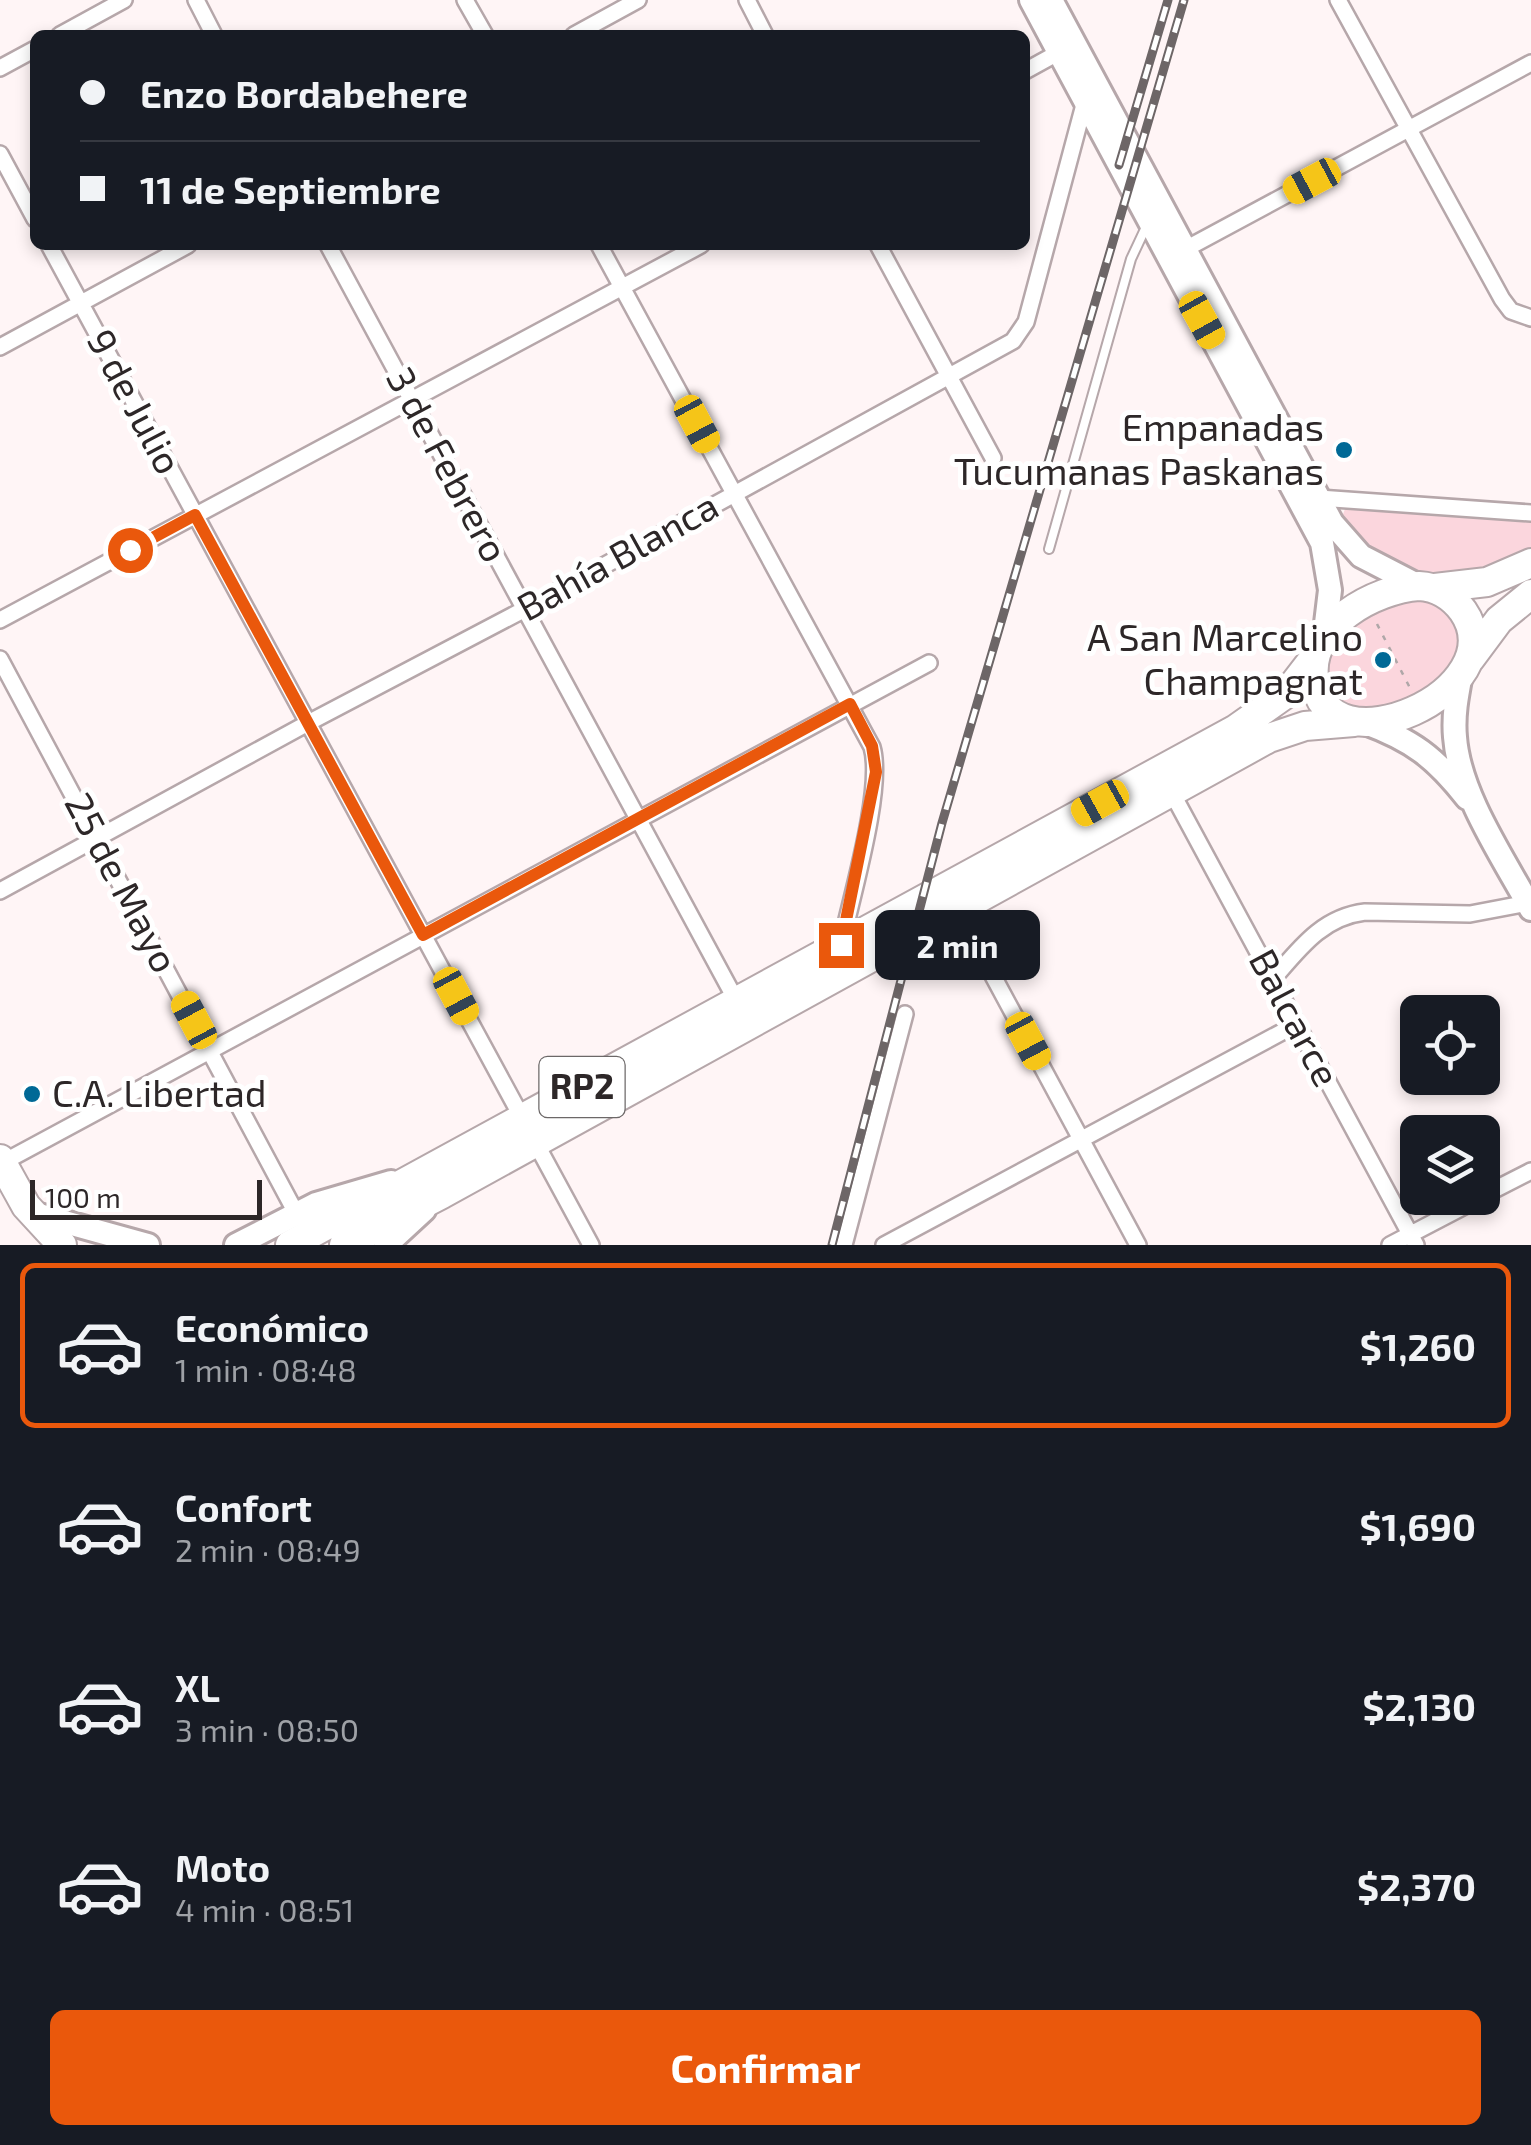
<!DOCTYPE html>
<html lang="es">
<head>
<meta charset="utf-8">
<style>
  body { margin:0; font-family:"Exo 2",sans-serif; background:#242831; color:#f1f3f6; height:100vh; display:flex; flex-direction:column; font-size:38px; white-space:nowrap }
  * { box-sizing:border-box; margin:0 }
  p { font-size:32px; color:#9ea1a6 }
  .icon { flex:none; width:55px; height:55px; fill:none; stroke:currentColor; stroke-width:2; stroke-linecap:round; stroke-linejoin:round }
  .map { position:relative; height:1245px; overflow:hidden }
  .panel { display:flex; flex-direction:column; background:#171b24; flex:1 }
  .panel>* { flex:none }
  .top-card { position:absolute; left:30px; top:30px; width:1000px; height:220px; border-radius:15px; box-shadow:0 5px 15px #0003; display:grid; align-content:center; height:220px; padding:0 50px; background:#171b24 }
  .fabs { position:absolute; left:1400px; top:995px; display:grid; gap:20px }
  .fabs a { display:grid; place-items:center; width:100px; height:100px; border-radius:15px; background:#171b24; box-shadow:0 5px 15px #0003; font-size:50px }
  .scale { position:absolute; left:30px; bottom:25px; width:232px; box-sizing:border-box; padding-left:10px; border:5px solid #2d2728; border-top:0; font-size:28px; line-height:35px; white-space:nowrap; color:#2d2728; -webkit-text-stroke:8px #fff; paint-order:stroke }
  .end { position:absolute; width:45px; height:45px; margin:-22px; border:12px solid #ea580c; background:#fff; box-shadow:0 0 0 5px #fff }
  .from { border-radius:50% }
  .bubble { position:absolute; height:70px; border-radius:15px; background:#171b24; box-shadow:0 5px 15px #0003; font-size:32px; font-weight:700; line-height:70px; text-align:center }
  .car { position:absolute; width:30px; height:60px; margin:-30px -15px; border-radius:12px; box-shadow:0 0 8px 2px #0007; background:linear-gradient(#f5c518 24%,#345 0 40%,#f5c518 0 76%,#345 0 86%,#f5c518 0) }
  .top-card b { display:flex; align-items:center; gap:35px; height:95px; font-size:38px }
  .top-card b+b { border-top:2px solid #363941 }
  .top-card i { width:25px; height:25px; background:#f1f3f6 }
  ul { padding:18px 0 0; list-style:none }
  li { display:flex; align-items:center; gap:30px; height:165px; margin:0 20px 15px; padding:0 30px; border:5px solid transparent; border-radius:15px }
  li div { flex:1 }
  li b { display:block; font-size:38px }
  li em { font-style:normal; font-weight:700 }
  li.on { border-color:#ea580c }
  li>.icon { width:90px; height:90px; stroke-width:1.5 }
  .cta { display:flex; gap:20px; margin-top:auto; padding:20px 50px }
  .cta a { flex:1; height:115px; border-radius:15px; background:#ea580c; color:#fff; font-size:40px; font-weight:700; line-height:115px; text-align:center }
  .map>svg:first-child { display:block }
  .green { fill:#fbd6dd }
  .lines { fill:none; stroke-linecap:round; stroke-linejoin:round }
  .lane-casing { stroke:#b6a7aa; stroke-width:12 }
  .street-casing { stroke:#b6a7aa; stroke-width:20 }
  .secondary-casing { stroke:#b6a7aa; stroke-width:28 }
  .highway-casing { stroke:#b6a7aa; stroke-width:32 }
  .path { stroke:#afa7a8; stroke-width:2.5; stroke-dasharray:5 8; stroke-linecap:butt }
  .lane { stroke:#fff; stroke-width:8 }
  .street { stroke:#fff; stroke-width:15 }
  .secondary { stroke:#fff; stroke-width:22 }
  .highway { stroke:#fff; stroke-width:28 }
  .rail-casing { stroke:#6d6667; stroke-width:9 }
  .rail { stroke:#fff; stroke-width:5; stroke-dasharray:15; stroke-linecap:butt }
  .route { stroke:#ea580c; stroke-width:12 }
  .poi-dot { fill:#006996; stroke:#fff; stroke-width:4 }
  .labels { text-anchor:middle; stroke-width:10; stroke-linejoin:round; paint-order:stroke }
  .shield { fill:#fff; stroke:#6c6868; stroke-width:2.5 }
  .shield-label { font-size:35px; font-weight:bold; fill:#2d2728 }
  .street-label { font-size:38px; fill:#2d2728; stroke:#fff }
  .poi-label { font-size:38px; fill:#2d2728; stroke:#fff; text-anchor:end }
</style>
</head>
<body>
<div class="map">
<svg width="1531" height="1245" viewBox="0 0 1531 1245">
  <rect width="100%" height="100%" fill="#fff5f6"/>
  <path class="green" d="M 1351,508 L 1531,521 L 1531,548 C 1489,572 1440,586 1395,563 C 1386,558 1375,554 1368,548 C 1358,539 1350,527 1342,517 L 1345,509 Z
    M 1419,596 L 1451,612 L 1460,641 L 1453,666 L 1416,701 L 1363,712 L 1330,694 L 1326,656 L 1353,620 Z"/>
  <g class="lines">
    <defs>
      <path id="lane" d="M 1049,549 L 1131,259 L 1146,227"/>
      <path id="street" d="M 196,0 L 214,35
        M 465,0 L 485,35
        M 747,0 L 765,35
        M 1338,0 L 1502,299 L 1511,311 L 1531,318
        M 60,35 L 124,0
        M 574,35 L 638,0
        M 0,68 L 35,49
        M 1025,71 L 1065,49
        M 0,154 L 35,219
        M 49,245 L 591,1245
        M 328,245 L 737,1002
        M 599,245 L 872,747 C 884,788 851,898 841,945
        M 878,245 L 993,458
        M 1178,253 L 1531,63
        M 0,347 L 188,245
        M 1319,498 L 1531,513
        M 0,620 L 701,245
        M 0,659 L 296,1213
        M 1171,791 L 1416,1245
        M 0,891 L 308,723 L 525,609 L 1013,341 L 1026,322 L 1085,101
        M 957,909 L 1138,1245
        M 1273,979 C 1299,949 1322,917 1365,912 L 1470,914 L 1528,903
        M 2,1163 L 929,663
        M 1482,1196 L 1531,1171
        M 844,1245 L 905,1014
        M 884,1245 L 1297,1024
        M 1390,1245 L 1480,1198"/>
      <path id="secondary" d="M 1031,0 L 1322,543 L 1330,590 L 1324,640
        M 1051,0 L 1332,523 L 1361,556 L 1419,586
        M 1461,674 C 1457,695 1453,715 1455,737 C 1459,794 1504,859 1531,909
        M 1363,722 C 1412,740 1435,757 1467,798
        M 32,1213 L 148,1245
        M 236,1245 L 316,1204 L 391,1182
        M 386,1245 L 424,1210"/>
      <path id="highway" d="M 1419,586 C 1438,587 1452,596 1463,611 C 1518,690 1324,777 1314,677 C 1308,625 1375,589 1419,586 Z
        M 1435,588 L 1487,582 L 1531,563
        M 1470,659 L 1499,620 L 1531,594
        M 0,1159 L 26,1206 L 62,1245
        M 290,1245 L 1236,729 L 1287,693 L 1314,658
        M 344,1245 L 442,1194 L 1269,738 L 1305,726 L 1354,722"/>
    </defs>
    <use href="#lane" class="lane-casing"/>
    <use href="#street" class="street-casing"/>
    <use href="#secondary" class="secondary-casing"/>
    <use href="#highway" class="highway-casing"/>
    <path class="path" d="M 1377,624 L 1410,688
      M1376 660a7 7 0 1 1 14 0a7 7 0 1 1-14 0Z"/>
    <use href="#lane" class="lane"/>
    <use href="#street" class="street"/>
    <use href="#secondary" class="secondary"/>
    <use href="#highway" class="highway"/>
    <defs>
      <path id="rail" d="M 1119,165 L 1168,0
        M 832,1245 L 942,823 L 1184,0"/>
    </defs>
    <use href="#rail" class="rail-casing"/>
    <use href="#rail" class="rail"/>
  </g>
  <g class="lines">
    <path class="route" d="M 130,550 L 195,515 L 423,935 L 850,704 L 872,746 L 876,772 L 841,945"/>
  </g>
  <g class="poi-dot">
    <circle cx="1344" cy="450" r="10"/>
    <circle cx="1383" cy="660" r="10"/>
    <circle cx="32" cy="1094" r="10"/>
  </g>
  <g class="labels">
    <rect class="shield" x="539.5" y="1057" width="85" height="60" rx="8"/>
    <g class="shield-label">
      <text x="582" y="1099">RP2</text>
    </g>
    <g class="street-label">
      <text transform="translate(134 402) rotate(62)" y="13">9 de Julio</text>
      <text transform="translate(447 465) rotate(62)" y="13">3 de Febrero</text>
      <text transform="translate(618 557) rotate(-29)" y="13">Bahía Blanca</text>
      <text transform="translate(121 883) rotate(62)" y="13">25 de Mayo</text>
      <text transform="translate(1294 1018) rotate(62)" y="13">Balcarce</text>
    </g>
    <g class="poi-label">
      <text x="1324" y="441">Empanadas<tspan x="1324" dy="44">Tucumanas Paskanas</tspan></text>
      <text x="1363" y="651">A San Marcelino<tspan x="1363" dy="44">Champagnat</tspan></text>
      <text x="52" y="1107" text-anchor="start">C.A. Libertad</text>
    </g>
  </g>
</svg>
<div class="fabs">
<a><svg class="icon" aria-label="locate" viewBox="0 0 24 24"><circle cx="12" cy="12" r="6"/><path d="M12 2v4M12 18v4M2 12h4M18 12h4"/></svg></a>
<a><svg class="icon" aria-label="layers" viewBox="0 0 24 24"><path d="M12 4l9 5-9 5-9-5zM3 14l9 5 9-5"/></svg></a>
</div>
<div class="scale">100 m</div>
<i class="end from" style="left:130px;top:550px"></i>
<i class="end" style="left:841px;top:945px"></i>
<div class="bubble" style="left:875px;top:910px;width:165px">2 min</div>
<i class="car" style="left:1312px;top:181px;rotate:242deg"></i>
<i class="car" style="left:1202px;top:320px;rotate:151deg"></i>
<i class="car" style="left:697px;top:424px;rotate:152deg"></i>
<i class="car" style="left:1100px;top:803px;rotate:241deg"></i>
<i class="car" style="left:456px;top:996px;rotate:152deg"></i>
<i class="car" style="left:194px;top:1020px;rotate:332deg"></i>
<i class="car" style="left:1028px;top:1041px;rotate:152deg"></i>
<div class="top-card">
<b><i class="from"></i>Enzo Bordabehere</b>
<b><i></i>11 de Septiembre</b>
</div>
</div>
<section class="panel">
<ul>
<li class="on"><svg class="icon" aria-label="car" viewBox="0 0 24 24"><path d="M5 17H2v-5l4-1 3-4h7l3 4 3 1v5h-3M9 17h6M6 11h13"/><circle cx="7" cy="17" r="2"/><circle cx="17" cy="17" r="2"/></svg><div><b>Económico</b><p>1 min · 08:48</p></div><em>$1,260</em></li>
<li><svg class="icon" aria-label="car" viewBox="0 0 24 24"><path d="M5 17H2v-5l4-1 3-4h7l3 4 3 1v5h-3M9 17h6M6 11h13"/><circle cx="7" cy="17" r="2"/><circle cx="17" cy="17" r="2"/></svg><div><b>Confort</b><p>2 min · 08:49</p></div><em>$1,690</em></li>
<li><svg class="icon" aria-label="car" viewBox="0 0 24 24"><path d="M5 17H2v-5l4-1 3-4h7l3 4 3 1v5h-3M9 17h6M6 11h13"/><circle cx="7" cy="17" r="2"/><circle cx="17" cy="17" r="2"/></svg><div><b>XL</b><p>3 min · 08:50</p></div><em>$2,130</em></li>
<li><svg class="icon" aria-label="car" viewBox="0 0 24 24"><path d="M5 17H2v-5l4-1 3-4h7l3 4 3 1v5h-3M9 17h6M6 11h13"/><circle cx="7" cy="17" r="2"/><circle cx="17" cy="17" r="2"/></svg><div><b>Moto</b><p>4 min · 08:51</p></div><em>$2,370</em></li>
</ul>
<div class="cta"><a>Confirmar</a></div>
</section>
</body>
</html>
